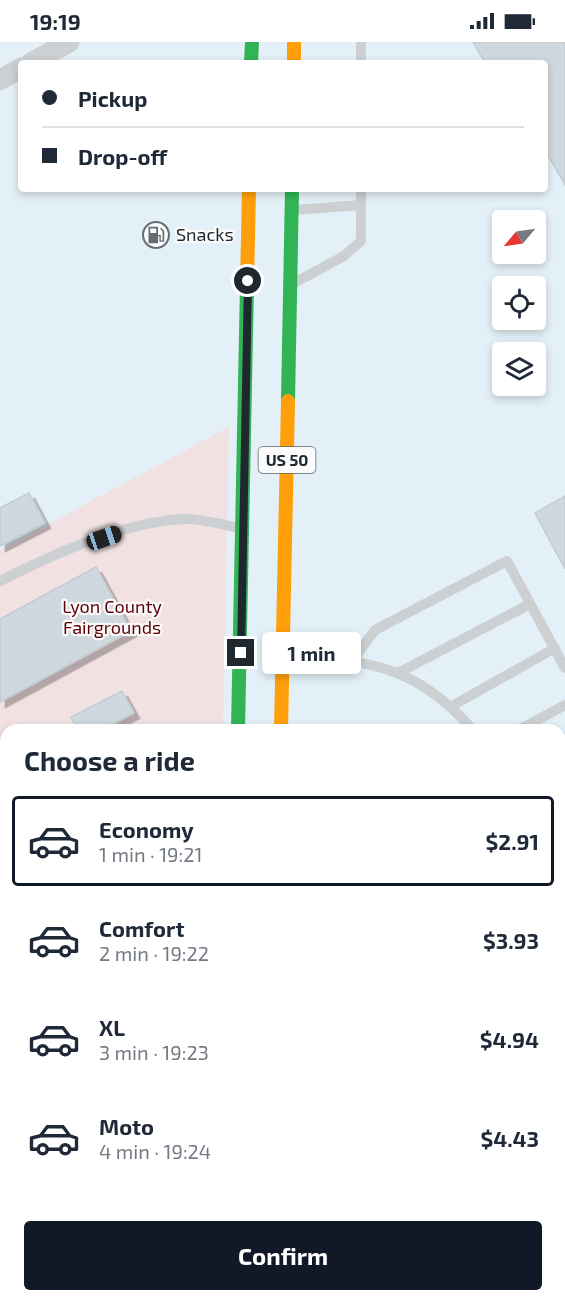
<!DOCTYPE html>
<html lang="en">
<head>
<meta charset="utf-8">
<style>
  body { margin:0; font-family:"Exo 2",sans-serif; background:#f2f2f3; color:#1f2937; height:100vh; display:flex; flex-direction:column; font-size:22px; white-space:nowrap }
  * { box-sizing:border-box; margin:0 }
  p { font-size:20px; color:#747a83 }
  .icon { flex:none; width:33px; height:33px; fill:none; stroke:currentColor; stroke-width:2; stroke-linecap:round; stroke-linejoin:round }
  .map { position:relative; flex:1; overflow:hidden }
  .sheet { position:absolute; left:0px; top:682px; width:566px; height:578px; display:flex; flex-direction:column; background:#fff; border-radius:18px 18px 0 0; box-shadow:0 3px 9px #0003 }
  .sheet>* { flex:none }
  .banner { position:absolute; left:18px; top:18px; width:530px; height:132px; border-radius:6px; box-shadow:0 3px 9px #0003; display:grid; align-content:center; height:132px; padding:0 24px; background:#fff }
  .needle { width:39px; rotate:241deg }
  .fabs { position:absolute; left:492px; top:168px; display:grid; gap:12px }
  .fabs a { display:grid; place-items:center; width:54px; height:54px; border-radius:6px; background:#fff; box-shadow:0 3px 9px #0003; font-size:30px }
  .end { position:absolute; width:27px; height:27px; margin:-14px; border:8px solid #1e282e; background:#fff; box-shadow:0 0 0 3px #fff }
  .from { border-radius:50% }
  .bubble { position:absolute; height:42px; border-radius:6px; background:#fff; box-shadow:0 3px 9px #0003; font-size:20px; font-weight:700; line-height:42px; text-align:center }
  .car { position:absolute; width:18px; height:36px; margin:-18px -9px; border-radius:8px; box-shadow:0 0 4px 2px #0007; background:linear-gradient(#222 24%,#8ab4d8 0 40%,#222 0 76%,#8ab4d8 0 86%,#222 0) }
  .banner b { display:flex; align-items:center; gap:21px; height:57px; font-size:22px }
  .banner b+b { border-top:2px solid #e0e1e3 }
  .banner i { width:15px; height:15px; background:#1f2937 }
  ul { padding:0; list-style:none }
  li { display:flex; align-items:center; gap:18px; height:90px; margin:0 12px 9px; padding:0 12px; border:3px solid transparent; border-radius:6px }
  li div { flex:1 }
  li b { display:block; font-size:22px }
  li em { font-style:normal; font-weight:700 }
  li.on { border-color:#111827 }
  li>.icon { width:54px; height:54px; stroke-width:1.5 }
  h2 { padding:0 24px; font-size:27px; line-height:72px }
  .action { display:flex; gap:12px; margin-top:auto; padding:12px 24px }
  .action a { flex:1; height:69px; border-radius:6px; background:#111827; color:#fff; font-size:24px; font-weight:700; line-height:69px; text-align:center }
  .status { display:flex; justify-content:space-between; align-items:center; height:42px; padding:0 30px; background:#fff; direction:ltr }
  .status svg { height:16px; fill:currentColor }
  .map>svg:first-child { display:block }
  .green { fill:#f1e1e2 }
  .building { fill:#ced8de; stroke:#c2ccd2; stroke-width:1.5; filter:url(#shadow) }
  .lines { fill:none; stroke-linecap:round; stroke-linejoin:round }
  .lane { stroke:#cdd0d2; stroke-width:10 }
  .street { stroke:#cdd0d2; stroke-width:21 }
  .fast { stroke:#30b455; stroke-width:14 }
  .slow { stroke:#ff9f0a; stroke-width:14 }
  .route { stroke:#1e282e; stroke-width:8 }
  .labels { text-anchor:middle; stroke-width:4.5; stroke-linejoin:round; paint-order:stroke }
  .shield { fill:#fbfbfb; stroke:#60676c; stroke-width:1.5 }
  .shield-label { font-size:16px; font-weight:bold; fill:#1e282e }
  .poi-label { font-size:18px; fill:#1e282e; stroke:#fbfbfb; text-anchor:start }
  .park-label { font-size:18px; fill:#5c0004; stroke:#fbfbfb }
</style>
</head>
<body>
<div class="status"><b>19:19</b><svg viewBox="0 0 49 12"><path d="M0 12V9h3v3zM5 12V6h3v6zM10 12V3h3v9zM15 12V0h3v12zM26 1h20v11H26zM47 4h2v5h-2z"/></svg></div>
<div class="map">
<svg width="565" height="1259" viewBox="0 0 565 1259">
  <defs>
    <filter id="shadow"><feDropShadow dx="5.5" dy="5.5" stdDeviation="0" flood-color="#0004"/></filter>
  </defs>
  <rect width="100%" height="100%" fill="#e4f0f7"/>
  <path class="green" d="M 229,385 L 223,688 L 6,688 L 6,1254 L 200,1254 L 197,1259 L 0,1259 L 0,508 Z"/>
  <path class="building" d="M 473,0 L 565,0 L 565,143 L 544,106 L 544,21 L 485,21 Z
    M 29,451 L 45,481 L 0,504 L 0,466 Z
    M 565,454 L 565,527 L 535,471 Z
    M 96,525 L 131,589 L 0,660 L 0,577 Z
    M 122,649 L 134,671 L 101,688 L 78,688 L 71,675 Z"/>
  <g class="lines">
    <path class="lane" d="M 361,0 L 361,21
      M 295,168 L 361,163
      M 296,240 L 344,214 L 361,199 L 361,147
      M 0,539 C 54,512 123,480 184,477 C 202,476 222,483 239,486
      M 286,611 C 370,621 414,621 473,688
      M 352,619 L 375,588 L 507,519 L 565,626
      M 398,631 L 530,562
      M 452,664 L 555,606
      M 519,688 L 565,663
      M 560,729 L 565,726
      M 560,780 L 565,790
      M 0,844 L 6,844
      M 560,849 L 565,842
      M 560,907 L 565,917"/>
    <path class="street" d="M 31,21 L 69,0
      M 0,38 L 21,26"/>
    <path class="fast" d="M 251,21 L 252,0
      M 288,359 L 292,147
      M 238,688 L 247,243
      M 221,1254 L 221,1259
      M 269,1254 L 269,1259"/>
    <path class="slow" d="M 294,0 L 294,21
      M 247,243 L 249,147
      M 281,688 L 288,359"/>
  </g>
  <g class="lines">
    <path class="route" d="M 241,611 L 248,239"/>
  </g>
  <defs>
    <symbol id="fuel-ring" viewBox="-11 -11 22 22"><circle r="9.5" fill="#fbfbfb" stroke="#636e74" stroke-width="1.5"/><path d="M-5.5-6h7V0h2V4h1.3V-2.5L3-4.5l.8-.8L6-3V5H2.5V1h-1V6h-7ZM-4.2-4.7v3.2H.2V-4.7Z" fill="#636e74"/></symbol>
  </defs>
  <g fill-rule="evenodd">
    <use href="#fuel-ring" x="141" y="178" width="30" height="30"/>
  </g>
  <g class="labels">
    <rect class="shield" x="258.5" y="405" width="57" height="26" rx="4.5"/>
    <g class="shield-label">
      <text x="287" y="424">US 50</text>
    </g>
    <g class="poi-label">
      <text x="176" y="199">Snacks</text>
    </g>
    <g class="park-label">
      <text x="112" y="571">Lyon County<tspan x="112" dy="21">Fairgrounds</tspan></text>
    </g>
  </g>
</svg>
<div class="fabs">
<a><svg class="needle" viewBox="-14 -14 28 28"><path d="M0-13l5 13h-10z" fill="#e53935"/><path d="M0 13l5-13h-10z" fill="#747a83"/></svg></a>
<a><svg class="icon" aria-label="locate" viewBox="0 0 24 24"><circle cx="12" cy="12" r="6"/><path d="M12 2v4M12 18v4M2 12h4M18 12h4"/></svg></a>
<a><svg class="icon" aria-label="layers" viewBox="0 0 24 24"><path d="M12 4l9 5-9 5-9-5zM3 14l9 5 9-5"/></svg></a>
</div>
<i class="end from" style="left:248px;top:239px"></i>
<i class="end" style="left:241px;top:611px"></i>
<div class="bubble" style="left:262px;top:590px;width:99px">1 min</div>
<i class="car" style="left:104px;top:496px;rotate:71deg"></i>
<div class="banner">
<b><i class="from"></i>Pickup</b>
<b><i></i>Drop-off</b>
</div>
<section class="sheet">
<h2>Choose a ride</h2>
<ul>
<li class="on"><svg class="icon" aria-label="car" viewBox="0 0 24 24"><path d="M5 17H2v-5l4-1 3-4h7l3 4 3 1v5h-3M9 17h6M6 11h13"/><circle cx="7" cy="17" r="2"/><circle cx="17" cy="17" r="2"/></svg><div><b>Economy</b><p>1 min · 19:21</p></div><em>$2.91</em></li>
<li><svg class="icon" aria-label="car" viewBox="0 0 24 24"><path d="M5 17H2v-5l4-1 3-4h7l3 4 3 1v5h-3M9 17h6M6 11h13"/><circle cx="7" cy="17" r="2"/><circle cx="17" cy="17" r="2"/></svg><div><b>Comfort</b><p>2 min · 19:22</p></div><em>$3.93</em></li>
<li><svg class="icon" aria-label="car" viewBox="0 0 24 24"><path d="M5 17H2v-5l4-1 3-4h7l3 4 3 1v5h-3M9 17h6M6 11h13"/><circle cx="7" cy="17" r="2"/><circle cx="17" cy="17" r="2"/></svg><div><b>XL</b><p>3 min · 19:23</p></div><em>$4.94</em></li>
<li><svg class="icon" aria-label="car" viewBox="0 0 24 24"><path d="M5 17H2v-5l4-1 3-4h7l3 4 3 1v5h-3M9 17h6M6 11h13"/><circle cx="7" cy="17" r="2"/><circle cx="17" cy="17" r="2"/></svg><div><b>Moto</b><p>4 min · 19:24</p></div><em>$4.43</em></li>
</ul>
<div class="action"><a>Confirm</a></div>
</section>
</div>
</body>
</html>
